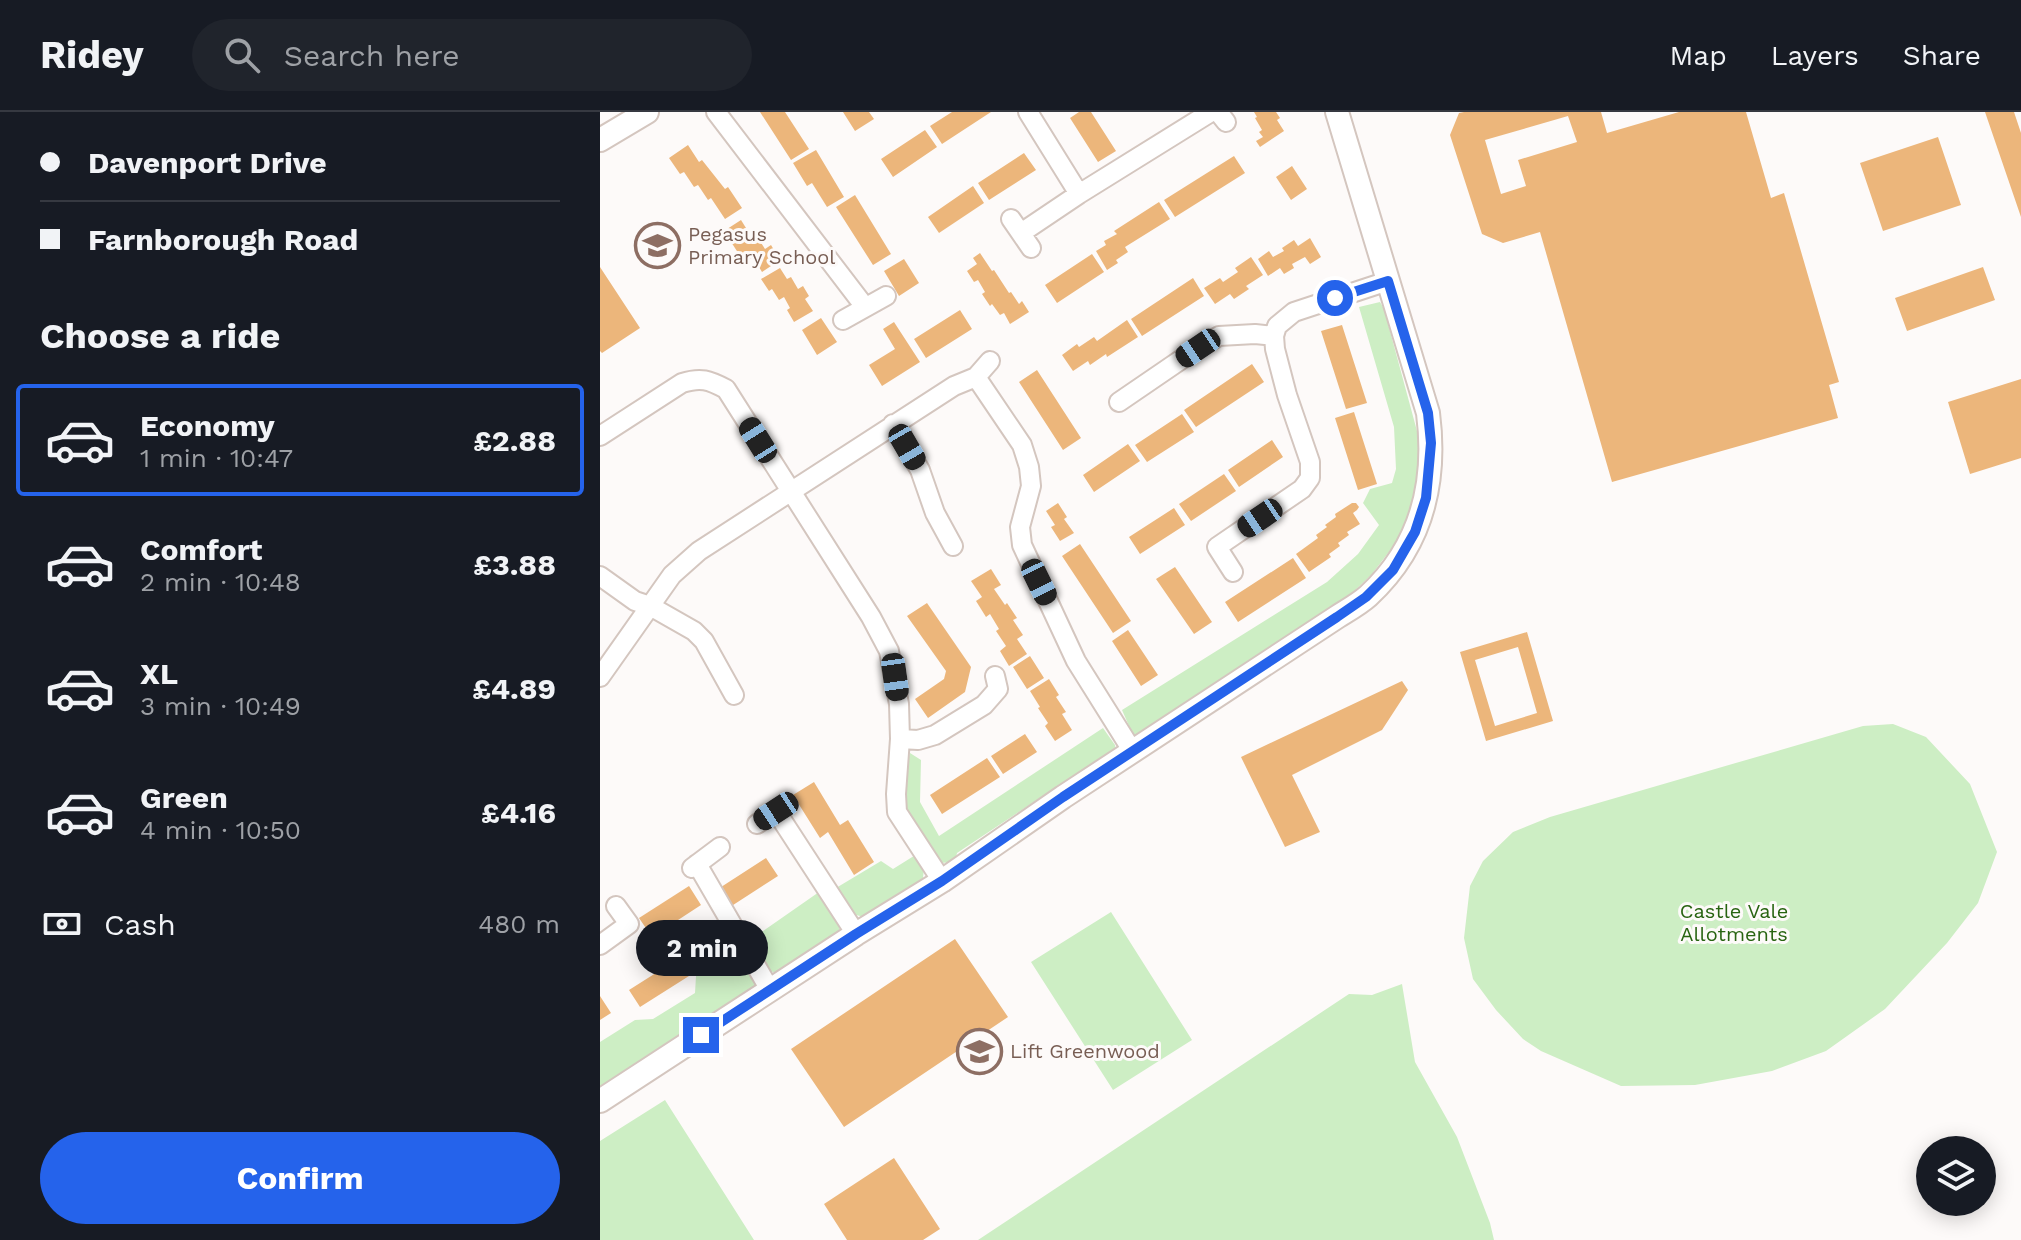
<!DOCTYPE html>
<html lang="en">
<head>
<meta charset="utf-8">
<style>
  body { margin:0; font-family:"Work Sans",sans-serif; background:#20242c; color:#f1f3f6; height:100vh; display:flex; flex-direction:column; font-size:30px; white-space:nowrap }
  * { box-sizing:border-box; margin:0 }
  p { font-size:26px; color:#9ea1a6 }
  .icon { flex:none; width:44px; height:44px; fill:none; stroke:currentColor; stroke-width:2; stroke-linecap:round; stroke-linejoin:round }
  .map { position:relative; flex:1; overflow:hidden }
  .drawer { display:flex; flex-direction:column; background:#171b24; width:600px }
  .drawer>* { flex:none }
  .guide { display:grid; align-content:center; height:176px; padding:0 40px; background:#171b24 }
  .fabs { position:absolute; left:1316px; top:1024px; display:grid; gap:16px }
  .fabs a { display:grid; place-items:center; width:80px; height:80px; border-radius:50%; background:#171b24; box-shadow:0 4px 20px #0003; font-size:40px }
  .end { position:absolute; width:36px; height:36px; margin:-18px; border:10px solid #2563eb; background:#fff; box-shadow:0 0 0 4px #fff }
  .from { border-radius:50% }
  .bubble { position:absolute; height:56px; border-radius:28px; background:#171b24; box-shadow:0 4px 20px #0003; font-size:26px; font-weight:700; line-height:56px; text-align:center }
  .car { position:absolute; width:24px; height:48px; margin:-24px -12px; border-radius:10px; box-shadow:0 0 6px 2px #0007; background:linear-gradient(#222 24%,#8ab4d8 0 40%,#222 0 76%,#8ab4d8 0 86%,#222 0) }
  .guide b { display:flex; align-items:center; gap:28px; height:76px; font-size:30px }
  .guide b+b { border-top:2px solid #363941 }
  .guide i { width:20px; height:20px; background:#f1f3f6 }
  ul { padding:0; list-style:none }
  li { display:flex; align-items:center; gap:24px; height:112px; margin:0 16px 12px; padding:0 24px; border:4px solid transparent; border-radius:8px }
  li div { flex:1 }
  li b { display:block; font-size:30px }
  li em { font-style:normal; font-weight:700 }
  li.current { border-color:#2563eb }
  li>.icon { width:72px; height:72px; stroke-width:1.5 }
  h2 { padding:0 40px; font-size:36px; line-height:96px }
  .pay { display:flex; align-items:center; gap:20px; height:88px; padding:0 40px; font-size:30px }
  .pay p { margin-inline-start:auto }
  .action { display:flex; gap:16px; margin-top:auto; padding:16px 40px }
  .action a { flex:1; height:92px; border-radius:48px; background:#2563eb; color:#fff; font-size:32px; font-weight:700; line-height:92px; text-align:center }
  header { display:flex; align-items:center; gap:48px; box-sizing:border-box; height:112px; padding:0 40px; background:#171b24; border-bottom:2px solid #363941 }
  header strong { font-size:38px }
  nav { display:flex; gap:44px; margin-inline-start:auto; font-size:28px }
  .search { width:560px; height:72px; background:#20242c; display:flex; align-items:center; gap:20px; box-sizing:border-box; padding:0 28px; border-radius:44px; color:#9ea1a6; font-size:30px }
  main { display:flex; flex:1; min-height:0 }
  .map>svg:first-child { display:block }
  .green { fill:#cdeec4 }
  .building { fill:#ecb67b; fill-rule:evenodd }
  .lines { fill:none; stroke-linecap:round; stroke-linejoin:round }
  .minor-casing { stroke:#d4c6bf; stroke-width:22 }
  .tertiary-casing { stroke:#d4c6bf; stroke-width:26 }
  .minor { stroke:#fff; stroke-width:18 }
  .tertiary { stroke:#fff; stroke-width:22 }
  .route { stroke:#2563eb; stroke-width:10 }
  .labels { text-anchor:middle; stroke-width:6; stroke-linejoin:round; paint-order:stroke }
  .education-label { font-size:20px; fill:#785e54; stroke:#fdfaf9; text-anchor:start }
  .park-label { font-size:20px; fill:#286411; stroke:#fdfaf9 }
</style>
</head>
<body>
<header>
<strong>Ridey</strong>
<div class="search"><svg class="icon" aria-label="search" viewBox="0 0 24 24"><circle cx="10" cy="10" r="6"/><path d="M15 15l6 6"/></svg>Search here</div>
<nav><a>Map</a><a>Layers</a><a>Share</a></nav>
</header>
<main>
<section class="drawer">
<div class="guide">
<b><i class="from"></i>Davenport Drive</b>
<b><i></i>Farnborough Road</b>
</div>
<h2>Choose a ride</h2>
<ul>
<li class="current"><svg class="icon" aria-label="car" viewBox="0 0 24 24"><path d="M5 17H2v-5l4-1 3-4h7l3 4 3 1v5h-3M9 17h6M6 11h13"/><circle cx="7" cy="17" r="2"/><circle cx="17" cy="17" r="2"/></svg><div><b>Economy</b><p>1 min · 10:47</p></div><em>£2.88</em></li>
<li><svg class="icon" aria-label="car" viewBox="0 0 24 24"><path d="M5 17H2v-5l4-1 3-4h7l3 4 3 1v5h-3M9 17h6M6 11h13"/><circle cx="7" cy="17" r="2"/><circle cx="17" cy="17" r="2"/></svg><div><b>Comfort</b><p>2 min · 10:48</p></div><em>£3.88</em></li>
<li><svg class="icon" aria-label="car" viewBox="0 0 24 24"><path d="M5 17H2v-5l4-1 3-4h7l3 4 3 1v5h-3M9 17h6M6 11h13"/><circle cx="7" cy="17" r="2"/><circle cx="17" cy="17" r="2"/></svg><div><b>XL</b><p>3 min · 10:49</p></div><em>£4.89</em></li>
<li><svg class="icon" aria-label="car" viewBox="0 0 24 24"><path d="M5 17H2v-5l4-1 3-4h7l3 4 3 1v5h-3M9 17h6M6 11h13"/><circle cx="7" cy="17" r="2"/><circle cx="17" cy="17" r="2"/></svg><div><b>Green</b><p>4 min · 10:50</p></div><em>£4.16</em></li>
</ul>
<div class="pay"><svg class="icon" aria-label="cash" viewBox="0 0 24 24"><path d="M3 7h18v10H3z"/><circle cx="12" cy="12" r="2"/></svg>Cash<p>480 m</p></div>
<div class="action"><a>Confirm</a></div>
</section>
<div class="map">
<svg width="1421" height="1128" viewBox="0 0 1421 1128">
  <rect width="100%" height="100%" fill="#fdfaf9"/>
  <path class="green" d="M 780,190 L 784,197 L 817,319 L 823,327 L 816,386 L 798,428 L 772,462 L 745,488 L 544,625 L 533,623 L 522,598 L 727,470 L 758,442 L 779,413 L 763,391 L 770,377 L 792,371 L 796,357 L 794,315 L 759,195 Z
    M 1293,612 L 1326,625 L 1370,672 L 1397,740 L 1378,791 L 1347,831 L 1285,897 L 1226,939 L 1172,959 L 1095,973 L 1021,974 L 941,939 L 923,927 L 896,898 L 873,867 L 864,826 L 870,774 L 883,749 L 913,720 L 950,705 L 1263,614 Z
    M 503,616 L 515,633 L 516,642 L 512,645 L 500,646 L 357,741 L 355,750 L 340,751 L 305,699 L 300,680 L 310,641 L 321,648 L 320,690 L 339,724 Z
    M 317,742 L 324,756 L 323,766 L 264,805 L 256,803 L 236,776 L 281,749 L 293,757 Z
    M 219,780 L 240,812 L 239,823 L 179,861 L 168,859 L 150,828 Z
    M 511,800 L 592,928 L 513,978 L 431,850 Z
    M 131,840 L 141,842 L 156,871 L 154,879 L 121,901 L 115,900 L 21,961 L 20,969 L 3,976 L 0,974 L 0,930 L 35,908 L 53,907 L 95,881 L 96,864 Z
    M 802,872 L 815,950 L 857,1025 L 890,1111 L 894,1128 L 378,1128 L 749,882 L 772,883 Z
    M 65,988 L 154,1128 L 0,1128 L 0,1029 Z"/>
  <path class="building" d="M 160,0 L 185,0 L 209,37 L 191,48 Z
    M 243,0 L 269,0 L 274,7 L 255,19 Z
    M 352,0 L 391,0 L 342,32 L 330,14 Z
    M 479,0 L 491,0 L 516,39 L 498,50 L 470,6 Z
    M 654,0 L 676,0 L 680,6 L 677,8 L 684,19 L 660,35 L 656,29 L 663,25 L 659,20 L 662,18 L 655,6 L 657,5 Z
    M 864,0 L 1001,0 L 1007,21 L 1079,0 L 1146,0 L 1171,86 L 1184,81 L 1239,270 L 1229,273 L 1238,306 L 1012,370 L 940,120 L 903,131 L 882,122 L 850,23 L 859,1 ZM 968,4 L 977,30 L 918,48 L 926,74 L 901,82 L 885,28 Z
    M 1385,0 L 1414,0 L 1421,21 L 1421,105 Z
    M 325,18 L 337,35 L 293,65 L 281,47 Z
    M 1338,25 L 1361,93 L 1283,119 L 1260,51 Z
    M 88,33 L 99,50 L 102,48 L 125,77 L 128,75 L 142,96 L 125,107 L 111,86 L 108,88 L 98,73 L 94,75 L 84,60 L 80,62 L 69,46 Z
    M 216,38 L 244,85 L 227,95 L 212,71 L 207,74 L 193,51 Z
    M 424,41 L 436,58 L 389,88 L 378,71 Z
    M 634,44 L 645,61 L 575,105 L 564,88 Z
    M 692,54 L 707,77 L 691,88 L 676,65 Z
    M 373,74 L 384,91 L 339,121 L 328,105 Z
    M 255,83 L 291,142 L 273,153 L 236,95 Z
    M 559,90 L 570,107 L 525,135 L 528,140 L 516,148 L 518,151 L 507,158 L 496,139 L 506,133 L 504,129 L 517,122 L 514,119 Z
    M 141,108 L 151,124 L 155,121 L 165,137 L 171,133 L 180,148 L 162,160 L 153,145 L 144,150 L 124,119 Z
    M 710,126 L 721,145 L 710,152 L 705,145 L 692,152 L 694,156 L 684,162 L 680,156 L 668,164 L 658,147 L 669,139 L 673,145 L 684,139 L 682,136 L 694,128 L 698,134 Z
    M 380,141 L 392,159 L 394,158 L 409,181 L 411,180 L 419,192 L 422,189 L 429,200 L 410,212 L 404,201 L 400,203 L 392,192 L 390,194 L 382,182 L 385,180 L 378,168 L 374,170 L 367,159 L 377,152 L 373,146 Z
    M 492,142 L 504,160 L 457,191 L 445,173 Z
    M 651,145 L 663,163 L 646,174 L 649,177 L 634,187 L 630,182 L 615,192 L 604,176 L 620,166 L 623,170 L 638,160 L 635,156 Z
    M 304,147 L 319,171 L 299,184 L 284,159 Z
    M 0,155 L 40,216 L 2,241 L 0,239 Z
    M 1383,155 L 1395,188 L 1307,219 L 1295,186 Z
    M 180,156 L 187,167 L 191,165 L 198,177 L 203,174 L 209,184 L 205,187 L 213,199 L 194,210 L 187,198 L 190,196 L 184,185 L 179,188 L 172,177 L 169,179 L 161,167 Z
    M 593,166 L 604,184 L 542,224 L 531,207 Z
    M 360,198 L 372,217 L 326,246 L 314,227 Z
    M 221,206 L 237,230 L 217,243 L 202,218 Z
    M 527,208 L 538,225 L 507,245 L 506,242 L 490,253 L 488,249 L 473,259 L 462,243 L 477,232 L 479,235 L 494,225 L 497,229 Z
    M 294,210 L 320,250 L 282,274 L 269,253 L 295,237 L 283,217 Z
    M 742,213 L 767,291 L 746,297 L 721,219 Z
    M 652,252 L 664,270 L 596,315 L 584,298 Z
    M 437,258 L 481,326 L 463,338 L 419,270 Z
    M 1421,267 L 1421,346 L 1370,362 L 1348,290 Z
    M 754,300 L 777,372 L 758,378 L 735,306 Z
    M 582,302 L 594,320 L 547,350 L 535,333 Z
    M 672,328 L 683,345 L 639,375 L 628,358 Z
    M 528,332 L 540,349 L 494,380 L 483,363 Z
    M 624,362 L 636,379 L 591,409 L 579,392 Z
    M 458,391 L 467,405 L 464,407 L 474,421 L 460,429 L 451,415 L 455,413 L 446,399 Z
    M 752,391 L 756,391 L 759,395 L 757,398 L 753,401 L 760,412 L 747,420 L 749,423 L 738,431 L 740,434 L 729,442 L 731,445 L 709,460 L 696,442 L 718,426 L 716,423 L 727,415 L 725,413 L 736,405 L 735,402 Z
    M 574,396 L 585,413 L 540,442 L 529,425 Z
    M 480,432 L 531,509 L 513,521 L 462,444 Z
    M 693,446 L 706,466 L 638,510 L 625,490 Z
    M 575,455 L 612,510 L 594,522 L 556,467 Z
    M 391,457 L 401,473 L 394,477 L 405,493 L 407,491 L 417,506 L 413,508 L 423,523 L 417,527 L 427,542 L 409,554 L 400,539 L 406,534 L 396,519 L 399,517 L 390,502 L 386,505 L 376,489 L 382,485 L 371,469 Z
    M 327,491 L 371,555 L 365,580 L 328,606 L 315,587 L 344,567 L 346,559 L 307,504 Z
    M 528,518 L 558,563 L 541,574 L 512,529 Z
    M 927,520 L 953,609 L 886,629 L 860,540 ZM 918,535 L 937,601 L 895,614 L 875,548 Z
    M 430,544 L 444,566 L 427,577 L 413,555 Z
    M 449,567 L 459,583 L 456,585 L 466,600 L 462,602 L 472,618 L 455,629 L 445,614 L 448,611 L 438,596 L 440,595 L 430,579 Z
    M 802,569 L 808,578 L 782,618 L 692,663 L 720,720 L 685,735 L 641,645 Z
    M 425,622 L 437,640 L 403,662 L 391,644 Z
    M 387,646 L 400,665 L 342,702 L 330,683 Z
    M 214,670 L 240,713 L 248,708 L 274,750 L 254,763 L 228,720 L 220,726 L 193,683 Z
    M 166,746 L 178,764 L 130,795 L 118,777 Z
    M 89,774 L 101,793 L 52,825 L 39,806 Z
    M 355,827 L 408,905 L 244,1015 L 191,937 Z
    M 78,847 L 89,864 L 40,895 L 29,878 Z
    M 0,884 L 11,901 L 0,908 Z
    M 294,1046 L 340,1117 L 323,1128 L 247,1128 L 224,1092 Z"/>
  <g class="lines">
    <defs>
      <path id="minor" d="M 116,0 L 265,195
        M 428,0 L 479,82
        M 618,0 L 626,10
        M 411,107 L 431,136
        M 421,121 L 479,82 L 611,0
        M 243,208 L 286,184
        M 376,265 L 422,333 L 429,355 L 431,374 L 420,415 L 422,433 L 476,549 L 533,640
        M 519,290 L 598,236 L 619,224 L 655,222 L 674,224 L 677,214 L 694,200 L 788,169
        M 293,312 L 320,358 L 335,401 L 353,434
        M 0,324 L 82,271 C 101,265 109,268 126,277 L 271,505 L 289,539 L 299,592 L 300,627 L 296,682 L 297,700 L 342,769
        M 633,460 L 617,435 L 702,377 L 710,366 L 710,350 L 687,283 L 675,237 L 674,224
        M 0,464 L 35,489 L 50,494 L 94,519 L 104,529 L 134,583
        M 0,565 L 72,463 L 99,439 L 354,274 L 376,265 L 390,249
        M 300,627 L 318,628 L 335,623 L 384,593 L 398,577 L 395,564
        M 176,699 L 256,822
        M 157,712 L 184,693
        M 97,752 L 170,878
        M 92,756 L 120,735
        M 0,833 L 29,812 L 16,794"/>
      <path id="tertiary" d="M 0,28 L 47,0
        M 0,989 L 256,822 L 342,769 L 463,685 L 737,505 C 748,498 759,492 768,484 C 821,435 837,371 828,301 L 737,0"/>
    </defs>
    <use href="#minor" class="minor-casing"/>
    <use href="#tertiary" class="tertiary-casing"/>
    <use href="#minor" class="minor"/>
    <use href="#tertiary" class="tertiary"/>
  </g>
  <g class="lines">
    <path class="route" d="M 101,923 L 256,822 L 342,769 L 463,685 L 737,505 L 766,485 L 793,458 L 815,420 L 826,386 L 831,331 L 828,301 L 788,169 L 735,186"/>
  </g>
  <defs>
    <symbol id="school-ring" viewBox="-11 -11 22 22"><circle r="9.5" fill="#fdfaf9" stroke="#8d6e63" stroke-width="1.5"/><path d="M0-5L7-2L0 1L-7-2ZM-4 1L0 2.5L4 1V4Q0 6-4 4Z" fill="#8d6e63"/></symbol>
  </defs>
  <g fill-rule="evenodd">
    <use href="#school-ring" x="32" y="108" width="51" height="51"/>
    <use href="#school-ring" x="354" y="914" width="51" height="51"/>
  </g>
  <g class="labels">
    <g class="education-label">
      <text x="88" y="129">Pegasus<tspan x="88" dy="23">Primary School</tspan></text>
      <text x="410" y="946">Lift Greenwood</text>
    </g>
    <g class="park-label">
      <text x="1134" y="806">Castle Vale<tspan x="1134" dy="23">Allotments</tspan></text>
    </g>
  </g>
</svg>
<div class="fabs">
<a><svg class="icon" aria-label="layers" viewBox="0 0 24 24"><path d="M12 4l9 5-9 5-9-5zM3 14l9 5 9-5"/></svg></a>
</div>
<i class="end from" style="left:735px;top:186px"></i>
<i class="end" style="left:101px;top:923px"></i>
<div class="bubble" style="left:36px;top:808px;width:132px">2 min</div>
<i class="car" style="left:598px;top:236px;rotate:236deg"></i>
<i class="car" style="left:158px;top:328px;rotate:328deg"></i>
<i class="car" style="left:307px;top:335px;rotate:150deg"></i>
<i class="car" style="left:660px;top:406px;rotate:236deg"></i>
<i class="car" style="left:439px;top:470px;rotate:154deg"></i>
<i class="car" style="left:295px;top:565px;rotate:172deg"></i>
<i class="car" style="left:176px;top:699px;rotate:237deg"></i>
</div>
</main>
</body>
</html>
